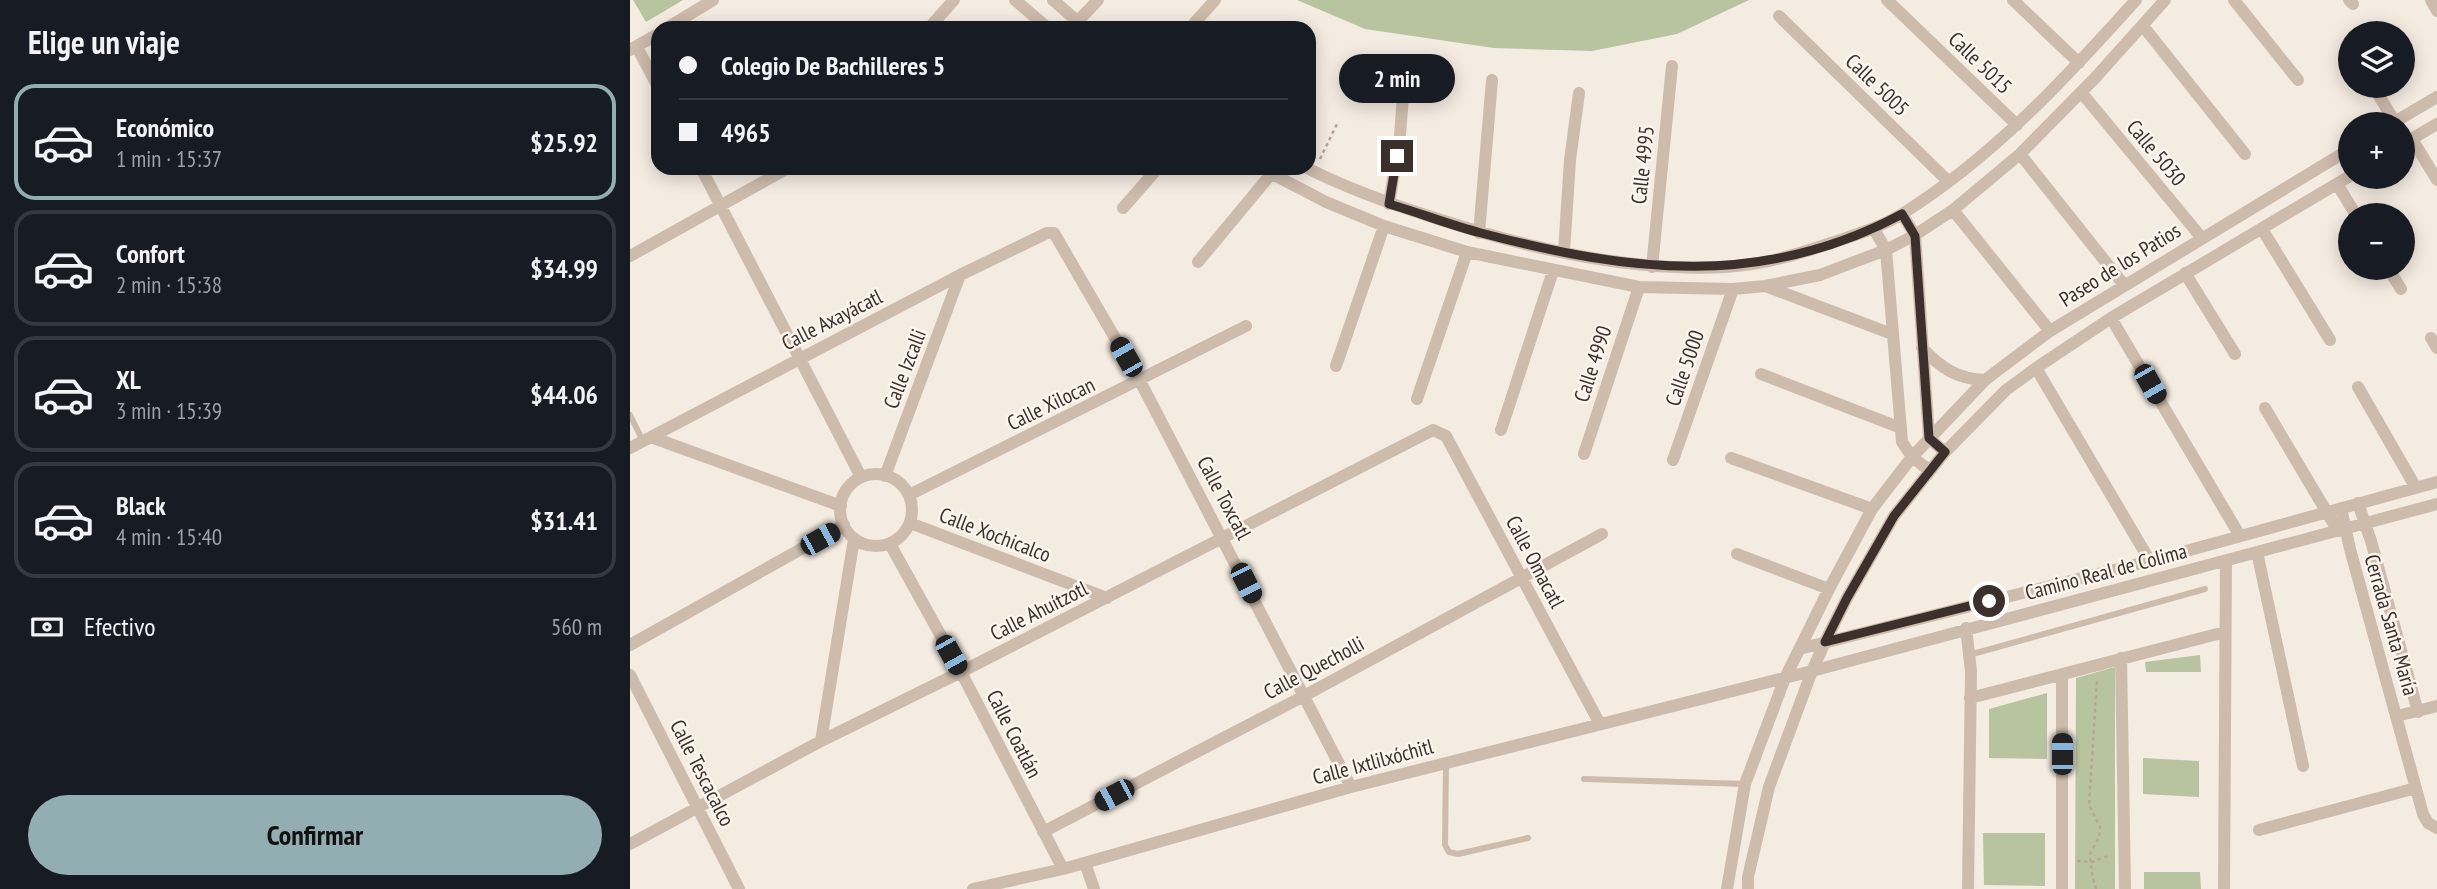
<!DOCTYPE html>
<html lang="es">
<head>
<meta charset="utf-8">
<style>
  body { margin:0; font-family:"PT Sans Narrow",sans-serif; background:#242831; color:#f1f3f6; height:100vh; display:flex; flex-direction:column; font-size:26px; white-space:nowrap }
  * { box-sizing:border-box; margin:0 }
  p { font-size:23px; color:#9ea1a6 }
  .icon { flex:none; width:38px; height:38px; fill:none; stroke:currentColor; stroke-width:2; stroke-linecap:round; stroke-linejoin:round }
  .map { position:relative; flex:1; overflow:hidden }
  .sheet { display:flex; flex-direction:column; background:#171b24; width:630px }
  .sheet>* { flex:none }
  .top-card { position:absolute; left:21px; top:21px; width:665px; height:154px; border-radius:21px; box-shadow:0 4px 18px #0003; display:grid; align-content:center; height:154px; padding:0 28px; background:#171b24 }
  .fabs { position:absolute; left:1708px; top:21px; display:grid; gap:14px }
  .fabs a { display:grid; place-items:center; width:77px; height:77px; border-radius:50%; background:#171b24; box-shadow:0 4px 18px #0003; font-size:35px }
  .end { position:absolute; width:32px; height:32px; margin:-16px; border:9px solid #3b302b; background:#fff; box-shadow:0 0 0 4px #fff }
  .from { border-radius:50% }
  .bubble { position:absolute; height:49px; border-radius:24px; background:#171b24; box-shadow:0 4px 18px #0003; font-size:23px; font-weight:700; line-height:49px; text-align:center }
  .car { position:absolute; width:21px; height:42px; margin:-21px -10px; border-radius:9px; box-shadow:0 0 5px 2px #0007; background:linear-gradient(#222 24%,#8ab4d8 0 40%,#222 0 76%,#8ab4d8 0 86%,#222 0) }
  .top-card b { display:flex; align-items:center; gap:24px; height:66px; font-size:26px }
  .top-card b+b { border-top:2px solid #363941 }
  .top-card i { width:18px; height:18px; background:#f1f3f6 }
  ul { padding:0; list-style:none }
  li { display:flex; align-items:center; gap:21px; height:116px; margin:0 14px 10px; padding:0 14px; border:4px solid #363941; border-radius:21px }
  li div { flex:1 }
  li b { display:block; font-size:26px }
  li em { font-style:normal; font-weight:700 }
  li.selected { border-color:#92aeb2 }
  li>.icon { width:63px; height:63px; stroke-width:1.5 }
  h2 { padding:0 28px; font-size:32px; line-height:84px }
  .pay { display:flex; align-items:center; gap:18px; height:77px; padding:0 28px; font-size:26px }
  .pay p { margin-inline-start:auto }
  .action { display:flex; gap:14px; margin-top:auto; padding:14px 28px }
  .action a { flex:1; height:80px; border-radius:42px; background:#92aeb2; color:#111; font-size:28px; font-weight:700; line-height:80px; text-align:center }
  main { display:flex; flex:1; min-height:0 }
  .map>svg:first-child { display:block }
  .green { fill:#b8c4a0 }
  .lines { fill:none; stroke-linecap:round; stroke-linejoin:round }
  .path { stroke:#b9a596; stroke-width:2.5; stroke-dasharray:3.5 3.5; stroke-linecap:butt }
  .lane { stroke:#cdbbac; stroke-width:6 }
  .street { stroke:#cdbbac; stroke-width:12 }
  .route { stroke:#3b302b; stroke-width:9 }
  .labels { text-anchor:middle; stroke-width:5; stroke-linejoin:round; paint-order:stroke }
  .street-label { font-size:21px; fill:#3b302b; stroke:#fbf5ee }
</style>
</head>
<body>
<main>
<section class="sheet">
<h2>Elige un viaje</h2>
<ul>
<li class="selected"><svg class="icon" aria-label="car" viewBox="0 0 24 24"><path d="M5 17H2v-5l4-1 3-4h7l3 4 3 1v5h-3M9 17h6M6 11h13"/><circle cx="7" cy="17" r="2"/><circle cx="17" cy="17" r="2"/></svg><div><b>Económico</b><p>1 min · 15:37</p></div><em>$25.92</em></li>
<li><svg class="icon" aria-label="car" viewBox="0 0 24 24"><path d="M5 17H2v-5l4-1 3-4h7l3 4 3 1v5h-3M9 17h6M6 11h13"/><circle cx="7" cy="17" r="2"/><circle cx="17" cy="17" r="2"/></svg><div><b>Confort</b><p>2 min · 15:38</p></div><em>$34.99</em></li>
<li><svg class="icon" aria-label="car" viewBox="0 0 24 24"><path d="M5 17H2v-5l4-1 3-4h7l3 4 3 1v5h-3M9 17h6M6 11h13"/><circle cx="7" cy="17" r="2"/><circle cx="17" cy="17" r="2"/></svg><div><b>XL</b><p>3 min · 15:39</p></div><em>$44.06</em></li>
<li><svg class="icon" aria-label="car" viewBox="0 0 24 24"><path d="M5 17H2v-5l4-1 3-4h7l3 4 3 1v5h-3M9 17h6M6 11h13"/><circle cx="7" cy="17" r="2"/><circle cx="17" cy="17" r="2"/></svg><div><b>Black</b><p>4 min · 15:40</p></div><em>$31.41</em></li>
</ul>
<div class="pay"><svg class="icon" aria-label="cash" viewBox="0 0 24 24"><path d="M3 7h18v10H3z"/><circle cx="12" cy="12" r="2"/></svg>Efectivo<p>560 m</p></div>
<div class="action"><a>Confirmar</a></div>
</section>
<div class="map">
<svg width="1807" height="889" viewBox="0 0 1807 889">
  <rect width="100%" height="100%" fill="#f4ebe1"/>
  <path class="green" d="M 3,0 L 53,0 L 16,22 Z
    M 667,0 L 1119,0 L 1047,34 L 962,51 L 864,48 L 735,29 Z
    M 1570,655 L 1571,672 L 1516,672 L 1515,662 Z
    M 1485,667 L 1485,889 L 1445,889 L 1446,678 Z
    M 1417,693 L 1417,759 L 1359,758 L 1359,709 Z
    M 1513,758 L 1569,761 L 1569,797 L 1513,794 Z
    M 1353,833 L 1415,833 L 1415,886 L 1354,885 Z
    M 1514,872 L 1570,872 L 1571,889 L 1514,889 Z"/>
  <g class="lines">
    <path class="path" d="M 690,159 L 707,124
      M 1447,861 L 1461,862 L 1481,855
      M 1466,889 L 1462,874 L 1460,854 L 1469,837 L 1470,827 L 1459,805 L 1467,680"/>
    <path class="lane" d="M 0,415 L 13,441
      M 1339,655 L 1575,589
      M 816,763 L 815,845 L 819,852 L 828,854 L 898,838
      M 954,779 L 1115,784"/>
    <path class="street" d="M 385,0 L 418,28
      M 423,0 L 455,28
      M 1257,0 L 1387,125
      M 1383,0 L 1449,63
      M 1604,0 L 1668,80
      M 1719,0 L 1723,4
      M 1801,0 L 1807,11
      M 1149,16 L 1318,181
      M 447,22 L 468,0
      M 1513,26 L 1615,154
      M 37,28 L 83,0
      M 299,28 L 324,0
      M 560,28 L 585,0
      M 7,47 L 28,87
      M 1720,47 L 1720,48
      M 0,50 L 28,34
      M 1743,86 L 1765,122
      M 1451,92 L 1571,237
      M 1761,124 L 1807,97
      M 1782,139 L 1807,180
      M 1773,144 L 1807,124
      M 1390,154 L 1494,285
      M 71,168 L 231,477
      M 631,168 L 696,202 L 754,226 L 837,252 L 1009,287 L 1103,289 L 1135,286 L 1190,275 L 1256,250 L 1285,235 L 1323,210 L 1390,154 L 1465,78 L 1535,0
      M 677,168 C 718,189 761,204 805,218 C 897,248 998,272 1096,267 C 1133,265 1169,254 1204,242 C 1228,234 1251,227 1272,214 C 1363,157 1435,79 1506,0
      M 1707,184 L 1726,215
      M 759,204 L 770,135 L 775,70
      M 493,208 L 528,168
      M 1323,210 L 1420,331
      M 1272,214 L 1285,235 L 1299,438 L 1315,452
      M 1244,229 L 1256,250 L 1272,442 L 1282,457 L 1300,471
      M 1632,229 L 1700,340
      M 849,233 L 862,80
      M 934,252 L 940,160 L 949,93
      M 0,256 L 158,168
      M 568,262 L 641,174
      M 1022,267 L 1042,66
      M 1758,268 L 1771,289
      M 1555,273 L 1605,354
      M 1135,286 L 1262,334
      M 1481,318 L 1610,536
      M 1801,338 L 1807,348
      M 1292,348 C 1311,368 1327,379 1355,380
      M 706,366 L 754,226
      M 1406,368 L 1520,561
      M 1131,374 L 1271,428
      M 1728,387 L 1786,488
      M 787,399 L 837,252
      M 1635,408 L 1708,531
      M 871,430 L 923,271
      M 21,437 L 211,506
      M 0,448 L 330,275 L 417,233 L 424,233 L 510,381 L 721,787
      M 954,454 L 1009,287
      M 1101,458 L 1242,509
      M 1043,460 L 1103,289
      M210 510a36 36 0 1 1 72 0a36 36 0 1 1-72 0Z
      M 255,476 L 330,275
      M 279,495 L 616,326
      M 1728,503 L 1741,541 L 1788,712
      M 1711,508 L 1720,549 L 1793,814 L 1798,823 L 1807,828
      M 280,523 L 477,598
      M 260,544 L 331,672 L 433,869
      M 1627,552 L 1673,766
      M 1107,554 L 1199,589
      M 1336,628 L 1341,671 L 1338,889
      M 0,645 L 214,525
      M 1169,649 L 1520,561 L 1807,482
      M 1491,658 L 1495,889
      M 0,675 L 109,889
      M 1432,675 L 1432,889
      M 1340,698 L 1595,632
      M 1767,716 L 1807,706
      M 191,741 L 224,539
      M 1629,830 L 1786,788
      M 413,832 L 674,696 L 972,534
      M 0,844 L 191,741 L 331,672 L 803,430 L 816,436 L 970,724
      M 455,863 L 464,889
      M 343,889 L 433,869 L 721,787 L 1182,671 L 1807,504
      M 1097,889 L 1115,784 L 1155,678 L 1199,589 L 1242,509 L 1282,457 L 1355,380 L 1420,331 L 1720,149
      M 1118,889 L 1118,877 L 1139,787 L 1182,671 L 1195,642 L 1217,598 L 1264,516 L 1315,452 L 1376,390 L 1406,368 L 1481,318 L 1720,176
      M 1594,889 L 1596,561"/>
  </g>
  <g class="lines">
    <path class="route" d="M 767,156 L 759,204 C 790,213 820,225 851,233 C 999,272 1132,289 1272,214 L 1285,236 L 1299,438 L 1315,452 L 1264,516 L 1217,598 L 1195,642 L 1359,601"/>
  </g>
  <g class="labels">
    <g class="street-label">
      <text transform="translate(1350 63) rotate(44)" y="7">Calle 5015</text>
      <text transform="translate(1247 85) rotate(44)" y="7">Calle 5005</text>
      <text transform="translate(1526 153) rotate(50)" y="7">Calle 5030</text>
      <text transform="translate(1013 165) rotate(-84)" y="7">Calle 4995</text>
      <text transform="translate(1490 265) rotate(-32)" y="7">Paseo de los Patios</text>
      <text transform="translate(202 320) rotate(-27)" y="7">Calle Axayácatl</text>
      <text transform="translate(963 364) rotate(-72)" y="7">Calle 4990</text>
      <text transform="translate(1055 368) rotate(-71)" y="7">Calle 5000</text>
      <text transform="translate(275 369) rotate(-69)" y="7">Calle Izcalli</text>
      <text transform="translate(421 404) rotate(-26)" y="7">Calle Xilocan</text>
      <text transform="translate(594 498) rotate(62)" y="7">Calle Toxcatl</text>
      <text transform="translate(365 535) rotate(21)" y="7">Calle Xochicalco</text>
      <text transform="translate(905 562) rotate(62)" y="7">Calle Omacatl</text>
      <text transform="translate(1476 572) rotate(-15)" y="7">Camino Real de Colima</text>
      <text transform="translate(409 611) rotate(-27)" y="7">Calle Ahuítzotl</text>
      <text transform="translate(1761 625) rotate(74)" y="7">Cerrada Santa María</text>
      <text transform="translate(684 668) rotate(-28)" y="7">Calle Quecholli</text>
      <text transform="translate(384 734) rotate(63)" y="7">Calle Coatlán</text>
      <text transform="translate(743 762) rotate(-15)" y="7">Calle Ixtlilxóchitl</text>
      <text transform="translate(72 773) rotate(63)" y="7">Calle Tescacalco</text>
    </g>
  </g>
</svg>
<div class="fabs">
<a><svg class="icon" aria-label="layers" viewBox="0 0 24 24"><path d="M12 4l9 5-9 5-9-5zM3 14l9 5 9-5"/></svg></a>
<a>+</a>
<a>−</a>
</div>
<i class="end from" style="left:1359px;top:601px"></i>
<i class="end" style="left:767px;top:156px"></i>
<div class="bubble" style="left:709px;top:54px;width:116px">2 min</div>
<i class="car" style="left:496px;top:357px;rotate:330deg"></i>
<i class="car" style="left:1520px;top:384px;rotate:150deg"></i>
<i class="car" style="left:190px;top:539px;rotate:61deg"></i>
<i class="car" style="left:616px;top:583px;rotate:153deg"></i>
<i class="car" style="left:321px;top:655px;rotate:151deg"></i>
<i class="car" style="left:1432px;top:754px;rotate:0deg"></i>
<i class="car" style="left:484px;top:795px;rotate:242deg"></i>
<div class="top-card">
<b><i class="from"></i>Colegio De Bachilleres 5</b>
<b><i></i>4965</b>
</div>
</div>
</main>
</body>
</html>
